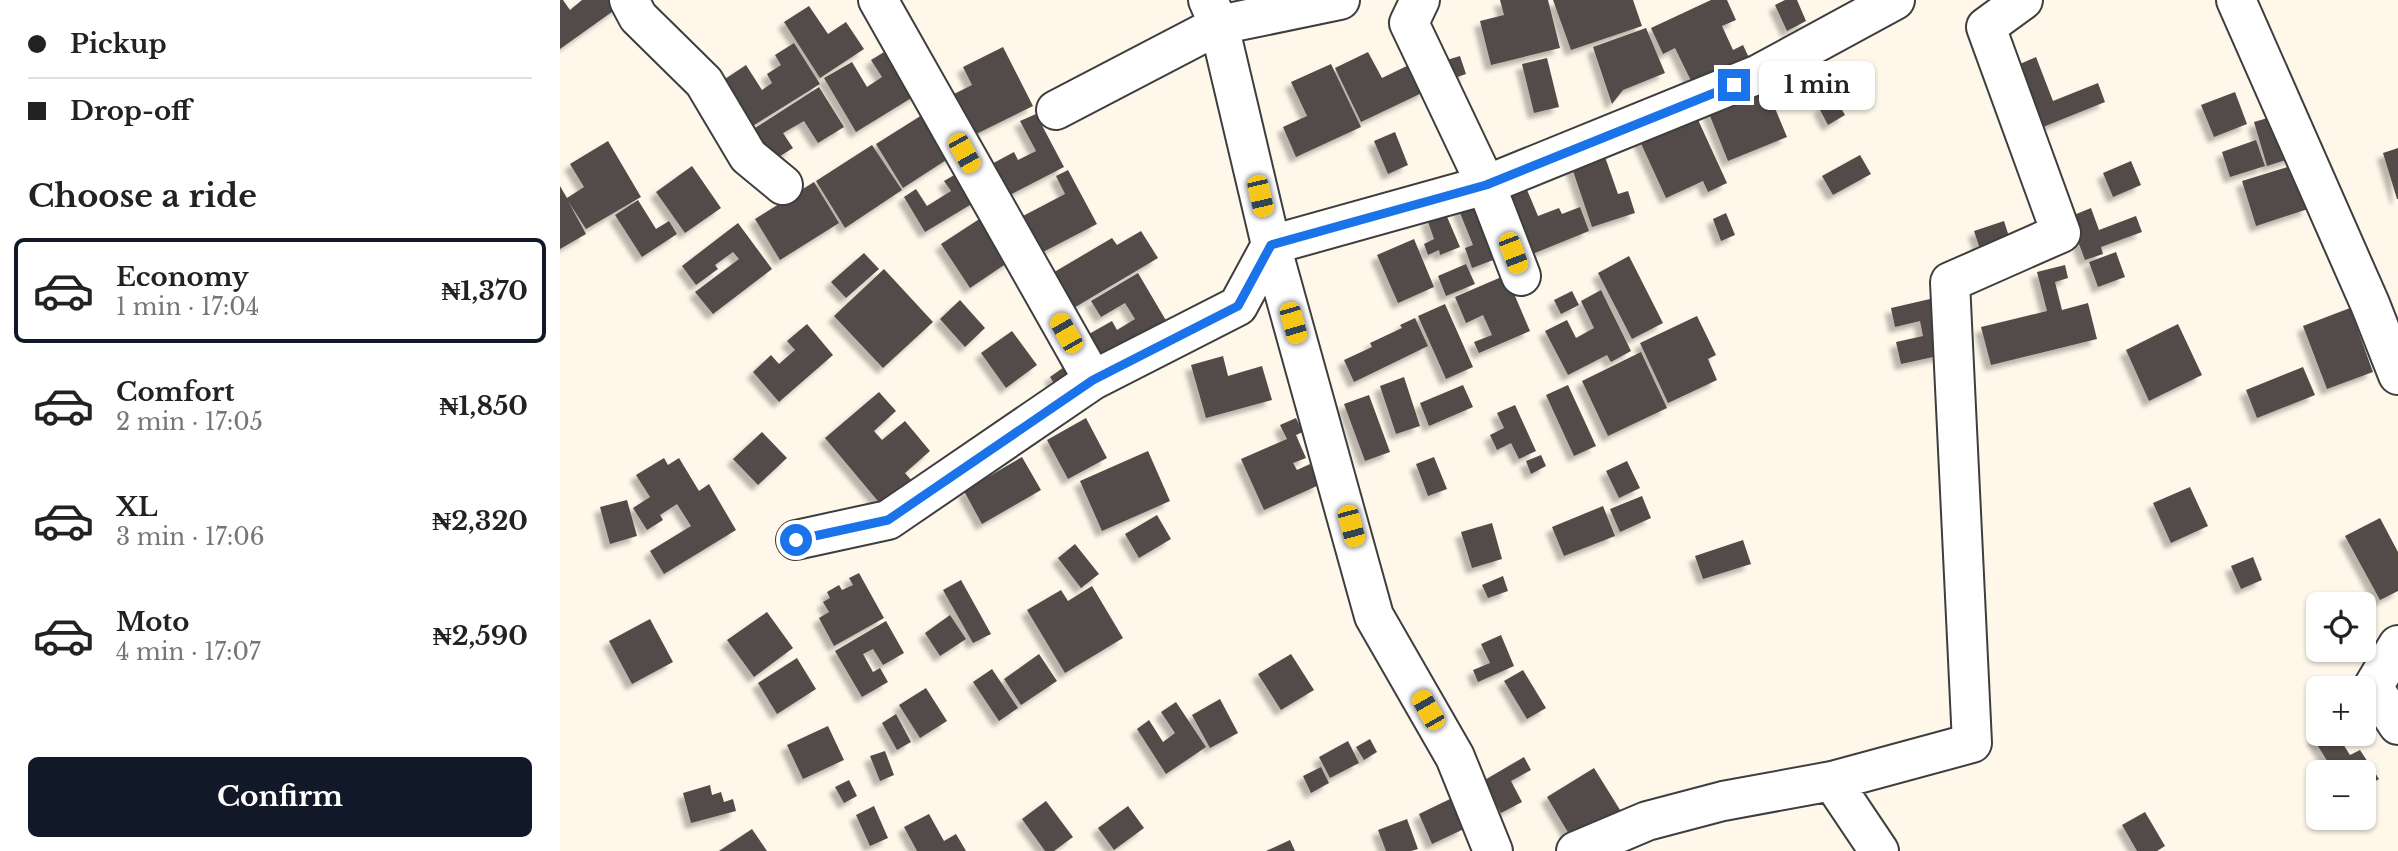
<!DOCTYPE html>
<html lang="en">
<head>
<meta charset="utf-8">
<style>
  body { margin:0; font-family:"Libre Baskerville",serif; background:#f2f2f2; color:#222; height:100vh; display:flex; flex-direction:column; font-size:26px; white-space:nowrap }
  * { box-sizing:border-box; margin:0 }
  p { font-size:23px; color:#767676 }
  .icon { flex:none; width:38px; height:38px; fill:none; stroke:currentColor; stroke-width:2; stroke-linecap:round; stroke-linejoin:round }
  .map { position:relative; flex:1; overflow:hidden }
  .panel { display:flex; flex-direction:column; background:#fff; width:560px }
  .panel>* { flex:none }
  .banner { display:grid; align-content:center; height:154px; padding:0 28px; background:#fff }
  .fabs { position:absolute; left:1746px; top:592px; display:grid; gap:14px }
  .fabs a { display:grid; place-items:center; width:70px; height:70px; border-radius:10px; background:#fff; box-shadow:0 2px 5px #0004; font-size:35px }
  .end { position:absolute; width:32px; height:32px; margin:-16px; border:9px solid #1a73e8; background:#fff; box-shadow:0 0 0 4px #fff }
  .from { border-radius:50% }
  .bubble { position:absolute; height:49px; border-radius:10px; background:#fff; box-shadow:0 2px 5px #0004; font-size:23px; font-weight:800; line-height:49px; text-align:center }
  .car { position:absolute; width:21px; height:42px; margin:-21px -10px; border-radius:9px; box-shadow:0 0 5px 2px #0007; background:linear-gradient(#f5c518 24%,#345 0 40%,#f5c518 0 76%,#345 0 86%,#f5c518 0) }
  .banner b { display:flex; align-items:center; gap:24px; height:66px; font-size:26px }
  .banner b+b { border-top:2px solid #e0e0e0 }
  .banner i { width:18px; height:18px; background:#222 }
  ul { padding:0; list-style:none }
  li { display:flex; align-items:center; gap:21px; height:105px; margin:0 14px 10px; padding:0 14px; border:4px solid transparent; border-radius:10px }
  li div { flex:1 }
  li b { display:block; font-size:26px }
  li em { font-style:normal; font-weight:800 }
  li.active { border-color:#111827 }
  li>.icon { width:63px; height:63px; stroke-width:1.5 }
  h2 { padding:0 28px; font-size:32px; line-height:84px }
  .primary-button { display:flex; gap:14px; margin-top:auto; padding:14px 28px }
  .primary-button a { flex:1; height:80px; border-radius:10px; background:#111827; color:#fff; font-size:28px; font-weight:800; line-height:80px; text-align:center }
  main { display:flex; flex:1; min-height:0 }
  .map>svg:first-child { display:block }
  .building { fill:#534b48; filter:url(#shadow) }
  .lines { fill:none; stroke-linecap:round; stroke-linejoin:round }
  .minor-casing { stroke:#3e3e3e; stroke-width:42 }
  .minor { stroke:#fff; stroke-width:38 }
  .route { stroke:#1a73e8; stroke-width:9 }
</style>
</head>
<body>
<main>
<section class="panel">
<div class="banner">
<b><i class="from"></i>Pickup</b>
<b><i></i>Drop-off</b>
</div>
<h2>Choose a ride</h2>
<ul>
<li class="active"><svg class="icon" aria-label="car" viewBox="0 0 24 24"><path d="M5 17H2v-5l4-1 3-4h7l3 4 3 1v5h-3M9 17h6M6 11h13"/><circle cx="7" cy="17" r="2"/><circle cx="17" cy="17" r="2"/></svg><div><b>Economy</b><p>1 min · 17:04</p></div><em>₦1,370</em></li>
<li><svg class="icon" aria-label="car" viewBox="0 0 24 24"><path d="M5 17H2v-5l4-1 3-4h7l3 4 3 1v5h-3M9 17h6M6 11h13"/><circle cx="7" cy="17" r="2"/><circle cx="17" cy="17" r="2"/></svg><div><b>Comfort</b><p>2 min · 17:05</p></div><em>₦1,850</em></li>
<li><svg class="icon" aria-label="car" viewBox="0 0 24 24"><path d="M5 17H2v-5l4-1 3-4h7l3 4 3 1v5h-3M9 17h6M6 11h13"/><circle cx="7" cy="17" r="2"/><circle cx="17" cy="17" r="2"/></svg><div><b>XL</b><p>3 min · 17:06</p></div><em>₦2,320</em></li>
<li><svg class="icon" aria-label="car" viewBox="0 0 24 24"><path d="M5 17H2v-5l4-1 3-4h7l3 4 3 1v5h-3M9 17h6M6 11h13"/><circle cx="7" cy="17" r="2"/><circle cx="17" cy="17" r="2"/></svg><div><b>Moto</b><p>4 min · 17:07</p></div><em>₦2,590</em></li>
</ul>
<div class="primary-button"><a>Confirm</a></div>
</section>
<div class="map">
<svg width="1838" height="851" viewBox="0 0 1838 851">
  <defs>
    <filter id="shadow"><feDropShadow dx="-6" dy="6" stdDeviation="2" flood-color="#0004"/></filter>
  </defs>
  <rect width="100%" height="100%" fill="#fef7ea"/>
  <path class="building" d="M 0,0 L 3,0 L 10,10 L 22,0 L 61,0 L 63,4 L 0,49 Z
    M 940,0 L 988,0 L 1000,48 L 931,65 L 920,21 L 944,15 Z
    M 993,0 L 1073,0 L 1082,26 L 1011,50 Z
    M 1151,0 L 1167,0 L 1176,20 L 1162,26 L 1173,50 L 1183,45 L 1191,62 L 1135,89 L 1115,48 L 1103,54 L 1091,28 Z
    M 1225,0 L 1237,0 L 1246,21 L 1227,31 L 1215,5 Z
    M 249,6 L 268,34 L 286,22 L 304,49 L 260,78 L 224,22 Z
    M 1086,28 L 1105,73 L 1063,90 L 1052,104 L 1033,47 Z
    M 234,43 L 260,84 L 191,127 L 162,81 L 186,65 L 202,90 L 212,83 L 207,74 L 221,65 L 215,55 Z
    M 339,43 L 366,89 L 296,132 L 264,78 L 292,62 L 307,87 L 322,77 L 311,60 Z
    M 443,47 L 473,106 L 410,137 L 390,96 L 412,85 L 403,67 Z
    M 808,52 L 822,78 L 853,63 L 866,91 L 801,122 L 775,68 Z
    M 900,56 L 906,74 L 886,81 L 880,62 Z
    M 1476,57 L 1493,101 L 1538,83 L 1545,102 L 1478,129 L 1453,67 Z
    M 987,58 L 999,107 L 974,113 L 962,64 Z
    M 771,64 L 801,127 L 736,157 L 723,127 L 747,116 L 731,82 Z
    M 1204,82 L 1227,137 L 1168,161 L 1146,106 Z
    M 259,87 L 284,127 L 258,143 L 244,121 L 223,133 L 233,148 L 214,160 L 195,128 Z
    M 1675,92 L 1687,124 L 1654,137 L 1641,105 Z
    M 1276,99 L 1285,115 L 1268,125 L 1259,108 Z
    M 370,110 L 397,153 L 343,188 L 316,144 Z
    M 1134,111 L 1167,183 L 1148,192 L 1143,181 L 1106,198 L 1078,137 Z
    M 476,114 L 504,167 L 444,198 L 428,166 L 454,152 L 458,160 L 476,151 L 460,121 Z
    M 1721,114 L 1735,157 L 1707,166 L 1694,122 Z
    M 835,132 L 848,165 L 828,174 L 814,141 Z
    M 1696,140 L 1705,166 L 1670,177 L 1662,152 Z
    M 48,141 L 81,197 L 26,229 L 8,201 L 26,234 L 0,249 L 0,186 L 7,198 L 24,187 L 10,164 Z
    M 312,145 L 342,190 L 285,228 L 256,181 Z
    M 1838,148 L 1838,199 L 1837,199 L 1823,153 Z
    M 1044,154 L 1058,194 L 1068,191 L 1075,213 L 1032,227 L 1011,165 Z
    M 1300,155 L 1311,174 L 1273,195 L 1262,176 Z
    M 1571,161 L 1581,185 L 1553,197 L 1543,173 Z
    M 1734,165 L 1748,209 L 1696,226 L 1682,181 Z
    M 132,166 L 161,208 L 125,233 L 96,192 Z
    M 403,170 L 420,199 L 365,232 L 344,197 L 356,189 L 367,206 L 391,191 L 384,181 Z
    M 508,170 L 537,224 L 483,252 L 463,216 L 505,194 L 496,176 Z
    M 254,182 L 279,223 L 220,260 L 195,219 Z
    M 965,185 L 978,216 L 999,208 L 1002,214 L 1020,207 L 1029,231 L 965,257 L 941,195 Z
    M 78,200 L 96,229 L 109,221 L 117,234 L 82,257 L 55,215 Z
    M 914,201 L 936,259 L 912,268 L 905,248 L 913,245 L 898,208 Z
    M 1531,208 L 1539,230 L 1576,216 L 1582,232 L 1541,247 L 1543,254 L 1525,260 L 1509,217 Z
    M 885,212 L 900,247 L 880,255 L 879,250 L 868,255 L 864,244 L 874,239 L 867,219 Z
    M 1166,213 L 1175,235 L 1161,241 L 1153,219 Z
    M 424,216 L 453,259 L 410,288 L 381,244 Z
    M 1444,221 L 1452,246 L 1422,255 L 1414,231 Z
    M 178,223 L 212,269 L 153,314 L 135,292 L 179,259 L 173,252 L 155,265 L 158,269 L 136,285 L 122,266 Z
    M 581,231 L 598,258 L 512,309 L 491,274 L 552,238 L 557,245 Z
    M 854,239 L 874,287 L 838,303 L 817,255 Z
    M 1556,252 L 1565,277 L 1538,287 L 1529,262 Z
    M 304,253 L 319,269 L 286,298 L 271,282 Z
    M 1069,256 L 1103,323 L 1072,339 L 1038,273 Z
    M 906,264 L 915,284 L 886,296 L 878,276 Z
    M 1505,265 L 1508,278 L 1495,282 L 1502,310 L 1528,303 L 1537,339 L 1431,365 L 1421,327 L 1487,311 L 1477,272 Z
    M 324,269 L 373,322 L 323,368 L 274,316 Z
    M 578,273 L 611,329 L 548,367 L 529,334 L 552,321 L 557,330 L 575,319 L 565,303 L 541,317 L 531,301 Z
    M 946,275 L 970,331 L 919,353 L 914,342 L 932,335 L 923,315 L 906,323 L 895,297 Z
    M 1041,290 L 1071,351 L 1051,362 L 1047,355 L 1008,375 L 985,331 L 1007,320 L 1016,338 L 1034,328 L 1021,301 Z
    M 1012,291 L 1019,305 L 1001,314 L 994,300 Z
    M 1383,296 L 1396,352 L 1341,364 L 1336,342 L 1363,336 L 1360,321 L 1335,327 L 1331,308 Z
    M 400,300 L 425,328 L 405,347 L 380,319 Z
    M 885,304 L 913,367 L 886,379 L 858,316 Z
    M 1790,308 L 1813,372 L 1767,389 L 1743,326 Z
    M 1137,316 L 1156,355 L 1148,359 L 1157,380 L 1108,403 L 1080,343 Z
    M 855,318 L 868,346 L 794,382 L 784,360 L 812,347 L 810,343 L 842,328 L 840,325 Z
    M 247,324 L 273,355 L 219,402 L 193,372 L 211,355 L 219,364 L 235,350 L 227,341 Z
    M 1618,324 L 1642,375 L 1589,401 L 1566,350 Z
    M 452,331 L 477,365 L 446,388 L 421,353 Z
    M 1081,352 L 1107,408 L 1048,436 L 1022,381 Z
    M 663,356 L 668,376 L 702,366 L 712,400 L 646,418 L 631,365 Z
    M 514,360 L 505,400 L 490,377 Z
    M 1743,367 L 1755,395 L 1697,418 L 1686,390 Z
    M 844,377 L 860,426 L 836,434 L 820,386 Z
    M 903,385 L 913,407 L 869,426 L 860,403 Z
    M 1008,385 L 1036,446 L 1014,456 L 986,395 Z
    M 319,392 L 336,411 L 314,431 L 322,440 L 345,421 L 370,451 L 345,473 L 354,483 L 383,458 L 397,475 L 338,525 L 265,438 Z
    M 809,395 L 830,452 L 805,461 L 784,404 Z
    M 955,405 L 976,451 L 959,459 L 951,443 L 937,450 L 930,435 L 944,428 L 937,413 Z
    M 526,418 L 547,458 L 508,479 L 487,440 Z
    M 736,418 L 743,432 L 736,435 L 746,458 L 733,463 L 737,470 L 750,464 L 759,485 L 704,510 L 681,459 L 727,439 L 720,425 Z
    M 202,432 L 227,458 L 198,485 L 173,459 Z
    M 588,451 L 610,501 L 542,531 L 520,481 Z
    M 981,455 L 986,466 L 971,474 L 966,461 Z
    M 462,457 L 481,490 L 422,524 L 404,491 Z
    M 874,457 L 887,489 L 868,496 L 856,464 Z
    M 104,458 L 108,465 L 119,458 L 139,491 L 149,484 L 176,530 L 104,574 L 90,551 L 131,526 L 117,504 L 100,515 L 103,520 L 87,530 L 73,508 L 90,497 L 76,475 Z
    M 1067,461 L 1080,488 L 1059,498 L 1046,471 Z
    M 1630,487 L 1648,526 L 1611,543 L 1593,503 Z
    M 1082,496 L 1091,518 L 1060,532 L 1050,509 Z
    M 67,500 L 77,536 L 50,544 L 40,507 Z
    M 1043,506 L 1055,536 L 1004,556 L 992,527 Z
    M 597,515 L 611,539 L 579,558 L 565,534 Z
    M 1820,518 L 1838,552 L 1838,591 L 1820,600 L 1785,536 Z
    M 932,523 L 942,559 L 912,568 L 901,532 Z
    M 1183,540 L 1191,564 L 1143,579 L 1135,556 Z
    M 515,544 L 539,574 L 521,588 L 498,558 Z
    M 1693,557 L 1702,580 L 1681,589 L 1671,566 Z
    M 299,573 L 324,618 L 274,646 L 259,618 L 269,612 L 263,602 L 270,598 L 267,592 L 279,585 L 282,590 L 293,585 L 289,578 Z
    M 943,576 L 948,591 L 928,598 L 922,585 Z
    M 401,580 L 431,634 L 413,643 L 383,590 Z
    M 532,586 L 563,638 L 505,673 L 467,610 L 501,590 L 508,601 Z
    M 207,612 L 233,648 L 194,677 L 167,640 Z
    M 390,615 L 406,639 L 380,656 L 365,633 Z
    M 90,619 L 113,662 L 72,684 L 49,641 Z
    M 326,621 L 344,653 L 323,665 L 313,649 L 303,654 L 313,672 L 320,668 L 328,682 L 302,697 L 275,651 Z
    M 941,635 L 954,666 L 918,682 L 913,670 L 930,663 L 921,644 Z
    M 479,654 L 497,681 L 461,705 L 444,679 Z
    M 731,654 L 754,690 L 721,710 L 698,674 Z
    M 237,658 L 256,689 L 217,714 L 198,683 Z
    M 432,669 L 458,708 L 439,721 L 413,682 Z
    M 963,670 L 986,708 L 967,719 L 944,681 Z
    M 366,688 L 387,721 L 360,738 L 339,705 Z
    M 660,699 L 678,733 L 650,748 L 632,715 Z
    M 616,702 L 646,747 L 606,774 L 577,729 L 589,720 L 603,742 L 615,733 L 601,712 Z
    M 336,714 L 351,742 L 337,750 L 322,723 Z
    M 268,726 L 284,760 L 243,779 L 227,745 Z
    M 1761,733 L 1776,733 L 1790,755 L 1800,750 L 1819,779 L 1804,788 L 1804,772 L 1774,772 L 1753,738 Z
    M 810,739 L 817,752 L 804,760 L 796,747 Z
    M 788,741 L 799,763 L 770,778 L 759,757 Z
    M 325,751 L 334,775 L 320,781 L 310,756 Z
    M 964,757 L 971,770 L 951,781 L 962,802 L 941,813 L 923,781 Z
    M 761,767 L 769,783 L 751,793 L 743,776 Z
    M 1034,768 L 1070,826 L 1019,851 L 987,797 Z
    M 289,780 L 297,796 L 284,803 L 275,787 Z
    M 150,785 L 152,795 L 161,792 L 164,802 L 173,799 L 176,811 L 131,823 L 123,793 Z
    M 890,799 L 904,829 L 872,844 L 859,814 Z
    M 486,801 L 513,837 L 494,851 L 485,851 L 462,819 Z
    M 314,806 L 328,838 L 310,846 L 296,815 Z
    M 568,806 L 584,828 L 554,850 L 538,828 Z
    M 1585,812 L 1605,846 L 1597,851 L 1577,851 L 1562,825 Z
    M 369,814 L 384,841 L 396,834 L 406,851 L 357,851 L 344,827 Z
    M 847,819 L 858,849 L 851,851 L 826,851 L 818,830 Z
    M 192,829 L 207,851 L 159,851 Z
    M 730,840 L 735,851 L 706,851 Z"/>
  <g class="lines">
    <defs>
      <path id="minor" d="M 69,0 L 78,17 L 144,82 L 188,156 L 223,185
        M 318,0 L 533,380
        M 648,0 L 659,25 L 711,245 L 814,616 L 895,757 L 933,851
        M 860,0 L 849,23 L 926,185 L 961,276
        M 1676,0 L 1810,304 L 1838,375
        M 496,110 L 659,25 L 780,0
        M 236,540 L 328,520 L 533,380 L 678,306 L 711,245 L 926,185 L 1199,74 L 1335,0
        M 1838,645 L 1813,687 L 1838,725
        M 1272,781 L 1319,851
        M 1016,851 L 1087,821 L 1163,801 L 1272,781 L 1412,743 L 1390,282 L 1501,233 L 1426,27 L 1463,0"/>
    </defs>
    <use href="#minor" class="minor-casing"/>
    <use href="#minor" class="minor"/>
  </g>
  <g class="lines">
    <path class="route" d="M 236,540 L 328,520 L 533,380 L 678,306 L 711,245 L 926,185 L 1174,85"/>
  </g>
</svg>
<div class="fabs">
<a><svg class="icon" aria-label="locate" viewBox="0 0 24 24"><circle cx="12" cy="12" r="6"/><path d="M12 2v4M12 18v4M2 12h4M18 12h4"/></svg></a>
<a>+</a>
<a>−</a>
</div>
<i class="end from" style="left:236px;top:540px"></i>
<i class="end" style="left:1174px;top:85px"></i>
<div class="bubble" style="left:1199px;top:61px;width:116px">1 min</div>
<i class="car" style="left:404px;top:153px;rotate:151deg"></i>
<i class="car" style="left:700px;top:196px;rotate:167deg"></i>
<i class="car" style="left:953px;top:253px;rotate:159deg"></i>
<i class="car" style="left:733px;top:323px;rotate:164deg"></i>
<i class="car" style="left:506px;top:333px;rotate:330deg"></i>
<i class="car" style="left:791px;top:526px;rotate:165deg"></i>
<i class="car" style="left:868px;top:710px;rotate:330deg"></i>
</div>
</main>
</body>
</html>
